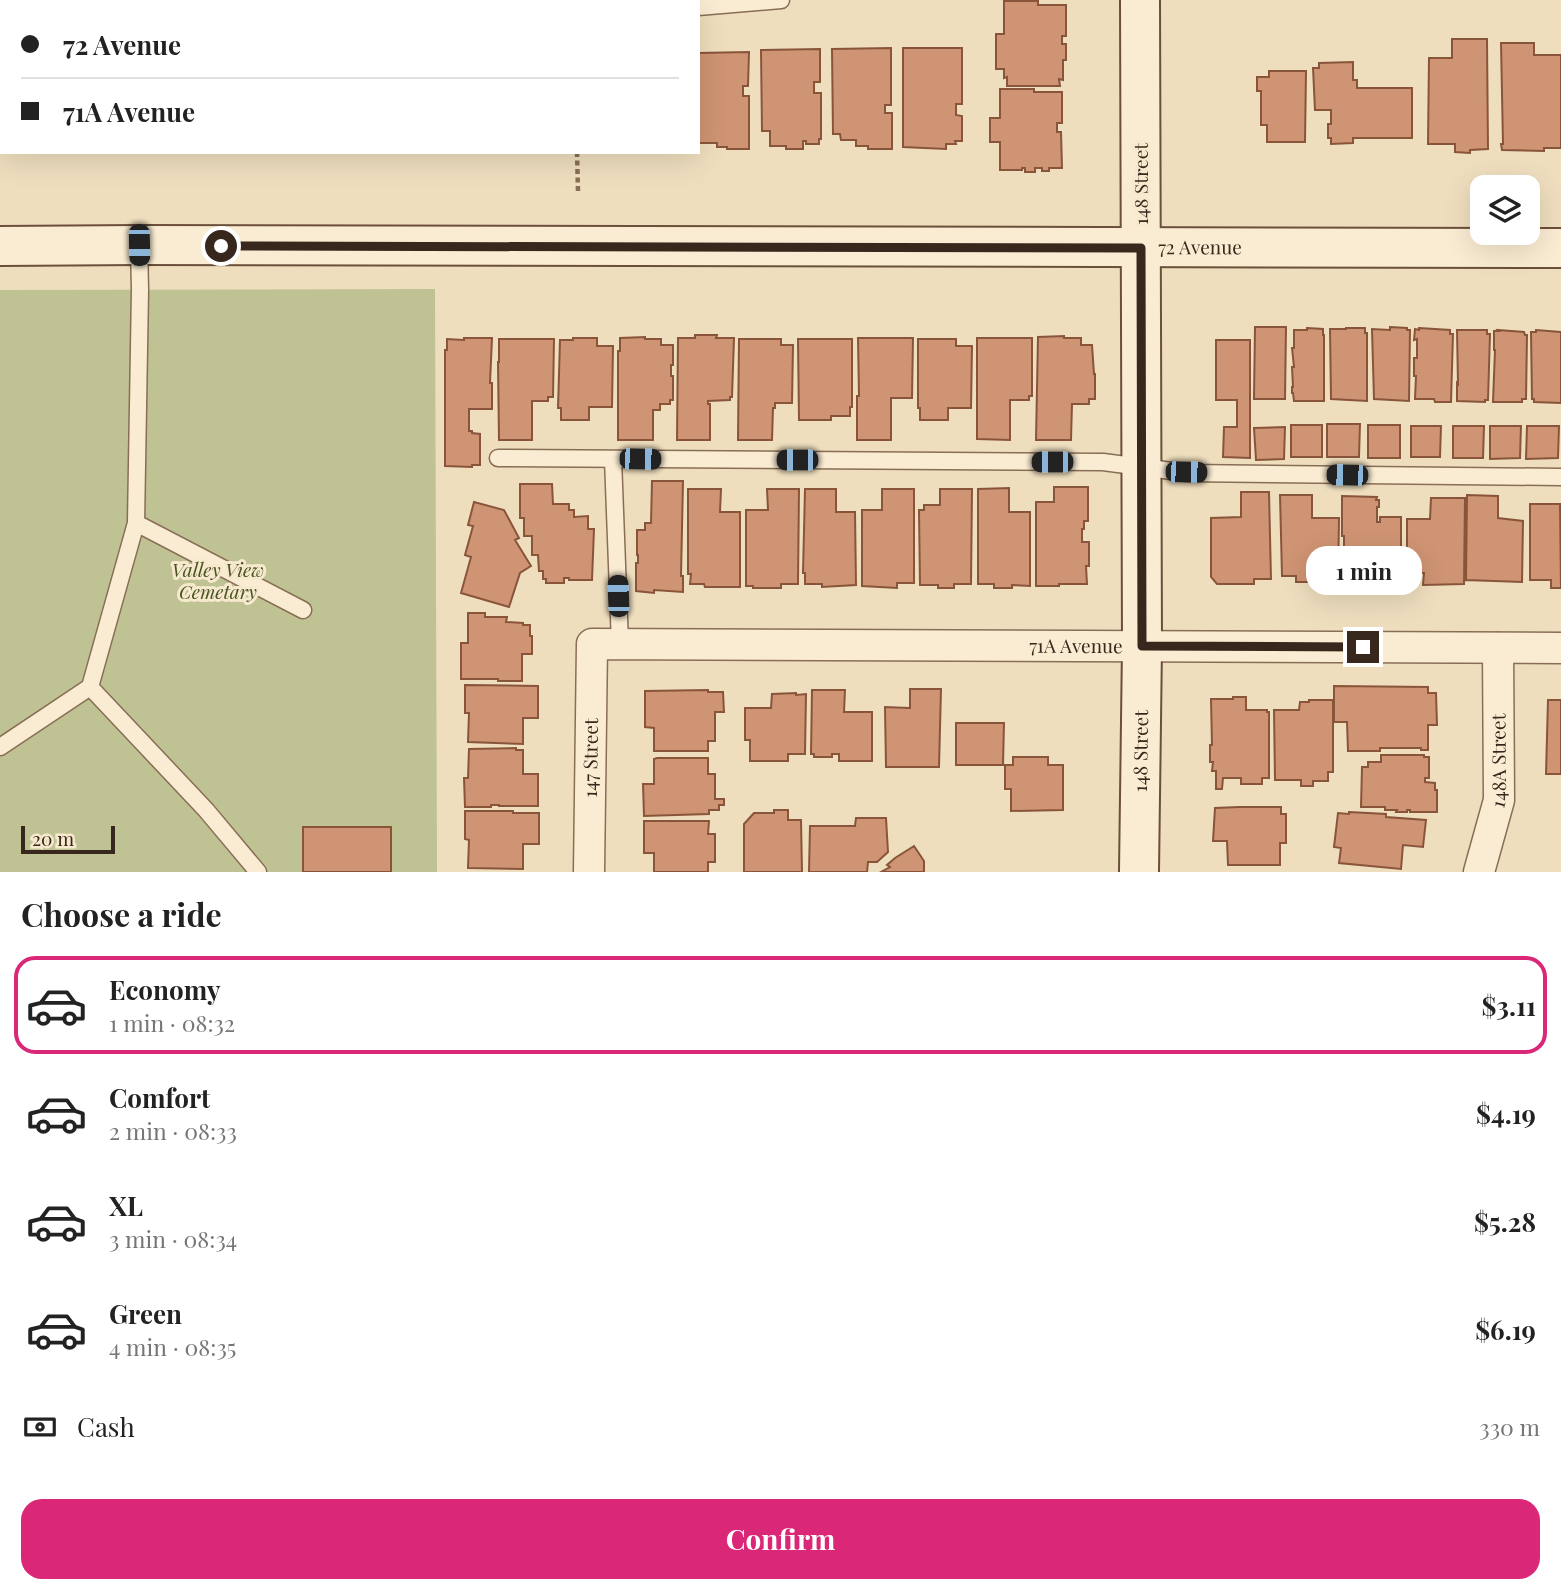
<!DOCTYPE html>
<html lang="en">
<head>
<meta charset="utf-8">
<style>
  body { margin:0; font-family:"Playfair Display",serif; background:#f2f2f2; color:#222; height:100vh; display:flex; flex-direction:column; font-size:26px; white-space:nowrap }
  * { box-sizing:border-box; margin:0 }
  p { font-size:23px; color:#767676 }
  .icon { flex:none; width:38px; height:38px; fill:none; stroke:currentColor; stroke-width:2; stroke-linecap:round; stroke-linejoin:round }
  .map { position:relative; height:872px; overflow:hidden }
  .details { display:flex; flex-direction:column; background:#fff; flex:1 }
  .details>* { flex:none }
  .banner { position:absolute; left:0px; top:0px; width:700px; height:154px; box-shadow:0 7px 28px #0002; display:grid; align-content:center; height:154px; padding:0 21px; background:#fff }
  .buttons { position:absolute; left:1470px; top:175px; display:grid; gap:14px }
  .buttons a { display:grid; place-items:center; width:70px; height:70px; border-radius:14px; background:#fff; box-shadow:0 7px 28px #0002; font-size:35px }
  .scale { position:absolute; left:21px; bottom:18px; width:94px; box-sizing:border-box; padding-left:7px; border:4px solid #37271c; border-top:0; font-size:19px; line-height:24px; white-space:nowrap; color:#37271c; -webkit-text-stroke:5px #f6e9ce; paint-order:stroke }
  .end { position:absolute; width:32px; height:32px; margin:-16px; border:9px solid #37271c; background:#fff; box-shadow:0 0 0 4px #fff }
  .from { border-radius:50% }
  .bubble { position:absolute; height:49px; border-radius:21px; background:#fff; box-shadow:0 7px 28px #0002; font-size:23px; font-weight:700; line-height:49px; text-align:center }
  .car { position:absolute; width:21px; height:42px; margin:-21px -10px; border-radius:9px; box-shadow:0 0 5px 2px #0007; background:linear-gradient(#222 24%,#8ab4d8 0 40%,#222 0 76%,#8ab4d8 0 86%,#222 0) }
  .banner b { display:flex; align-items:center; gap:24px; height:66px; font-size:26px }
  .banner b+b { border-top:2px solid #e0e0e0 }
  .banner i { width:18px; height:18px; background:#222 }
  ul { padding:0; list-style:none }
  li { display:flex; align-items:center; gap:21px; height:98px; margin:0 14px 10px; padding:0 7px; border:4px solid transparent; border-radius:21px }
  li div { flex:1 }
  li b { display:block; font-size:26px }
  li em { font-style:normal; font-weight:700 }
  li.active { border-color:#db2777 }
  li>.icon { width:63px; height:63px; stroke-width:1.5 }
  h2 { padding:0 21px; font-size:32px; line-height:84px }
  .pay { display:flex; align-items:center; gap:18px; height:77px; padding:0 21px; font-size:26px }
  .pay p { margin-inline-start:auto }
  .action { display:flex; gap:14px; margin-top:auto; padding:14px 21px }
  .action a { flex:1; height:80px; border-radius:21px; background:#db2777; color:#fff; font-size:28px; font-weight:700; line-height:80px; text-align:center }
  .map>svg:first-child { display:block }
  .cemetery { fill:#bfc292 }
  .building { fill:#cf9473; stroke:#88553b; stroke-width:2 }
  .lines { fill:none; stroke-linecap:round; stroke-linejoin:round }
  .lane-casing { stroke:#886e56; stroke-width:19 }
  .street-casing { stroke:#886e56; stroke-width:33 }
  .secondary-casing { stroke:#6a4f3a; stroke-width:42 }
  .path { stroke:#886e56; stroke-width:4.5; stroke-dasharray:5 3.5; stroke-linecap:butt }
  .lane { stroke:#faecd2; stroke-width:16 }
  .street { stroke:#faecd2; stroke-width:30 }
  .secondary { stroke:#faecd2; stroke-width:38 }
  .route { stroke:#37271c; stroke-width:9 }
  .labels { text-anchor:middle; stroke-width:6; stroke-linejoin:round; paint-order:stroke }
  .street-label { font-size:19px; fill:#37271c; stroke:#f6e9ce }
  .park-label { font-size:19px; font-style:italic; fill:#4a5421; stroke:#f6e9ce }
</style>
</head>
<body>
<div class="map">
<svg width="1561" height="872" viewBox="0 0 1561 872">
  <rect width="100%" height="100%" fill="#efdebe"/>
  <path class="cemetery" d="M 435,289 L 437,872 L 0,872 L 0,290 Z"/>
  <path class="building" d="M 1004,1 L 1038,1 L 1038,5 L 1066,5 L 1066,36 L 1062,36 L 1062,44 L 1066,44 L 1066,60 L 1063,60 L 1063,80 L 1059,79 L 1060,86 L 1007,86 L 1007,77 L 1004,78 L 1004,69 L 996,69 L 996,34 L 1004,34 Z
    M 1452,39 L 1487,39 L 1488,149 L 1470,150 L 1470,153 L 1455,152 L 1455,144 L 1428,144 L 1429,58 L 1452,58 Z
    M 1501,43 L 1534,43 L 1534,55 L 1561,55 L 1561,148 L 1544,148 L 1544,151 L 1502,150 L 1501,144 L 1503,144 Z
    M 891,48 L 891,105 L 885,105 L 885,113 L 892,113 L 892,149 L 868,149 L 868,146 L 856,146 L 856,140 L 841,140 L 840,134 L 833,134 L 832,49 Z
    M 903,48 L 962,48 L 962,104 L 956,104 L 956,115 L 962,116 L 962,141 L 955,141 L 956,144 L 946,144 L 946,149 L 903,147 Z
    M 820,49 L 820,82 L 814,82 L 814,93 L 821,93 L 821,139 L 819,139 L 819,144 L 806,144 L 806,141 L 803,141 L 803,149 L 786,149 L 786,146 L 770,146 L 770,131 L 762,131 L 761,50 Z
    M 749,52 L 748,86 L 743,86 L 743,96 L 749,96 L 749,149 L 727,149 L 727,147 L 717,147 L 717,143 L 699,143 L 698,53 Z
    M 1353,62 L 1353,80 L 1357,80 L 1357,88 L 1412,88 L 1412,138 L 1353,138 L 1353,143 L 1331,144 L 1331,138 L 1328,138 L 1328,124 L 1331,124 L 1331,110 L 1315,110 L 1313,68 L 1319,68 L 1319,63 Z
    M 1269,71 L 1306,71 L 1305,142 L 1267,142 L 1267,125 L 1261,125 L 1261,91 L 1257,91 L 1257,77 L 1269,77 Z
    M 1000,89 L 1034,89 L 1034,92 L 1062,92 L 1062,123 L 1057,123 L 1057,132 L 1061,132 L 1062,168 L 1049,168 L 1049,171 L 1042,171 L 1042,168 L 1035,168 L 1035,172 L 1025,172 L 1025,168 L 1022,168 L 1022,170 L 1000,170 L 1000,142 L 990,142 L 990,118 L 1000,118 Z
    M 0,91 L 2,91 L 2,152 L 11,152 L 0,152 Z
    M 1255,327 L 1286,327 L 1285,399 L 1254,399 Z
    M 1390,327 L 1407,328 L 1407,330 L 1410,330 L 1409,401 L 1374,399 L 1372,329 L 1390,330 Z
    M 1307,328 L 1323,329 L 1323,335 L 1324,335 L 1324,401 L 1294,401 L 1293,393 L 1292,393 L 1292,387 L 1293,387 L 1292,367 L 1294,367 L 1292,348 L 1294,348 L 1294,330 L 1307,330 Z
    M 1346,328 L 1365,328 L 1365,333 L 1367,333 L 1367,401 L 1331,399 L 1330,329 L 1346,329 Z
    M 1419,328 L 1450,330 L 1450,334 L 1453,334 L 1451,402 L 1435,402 L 1434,399 L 1415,399 L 1416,376 L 1414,376 L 1414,358 L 1417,358 L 1417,339 L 1414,340 L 1415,329 L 1419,330 Z
    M 1457,330 L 1487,330 L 1487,334 L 1490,334 L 1488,400 L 1485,400 L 1485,402 L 1457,401 L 1457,383 L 1458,384 Z
    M 1498,330 L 1524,332 L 1525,335 L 1527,335 L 1526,399 L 1522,399 L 1522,402 L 1493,402 L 1495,350 L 1494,350 L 1494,331 L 1499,331 Z
    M 1536,330 L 1561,332 L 1561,403 L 1534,402 L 1534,399 L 1532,399 L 1531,332 L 1536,332 Z
    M 695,335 L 717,335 L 716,338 L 734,338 L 732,397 L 730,397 L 730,400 L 708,401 L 708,404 L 710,404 L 710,440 L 677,440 L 678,338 L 695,338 Z
    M 1064,336 L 1064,338 L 1081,338 L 1081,345 L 1092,345 L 1094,374 L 1095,374 L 1095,399 L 1089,399 L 1089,404 L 1072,404 L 1071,440 L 1036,440 L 1038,337 Z
    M 645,337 L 645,339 L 661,339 L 661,345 L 673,345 L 673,365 L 671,365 L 671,376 L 673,376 L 673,400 L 670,400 L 670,404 L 660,404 L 660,410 L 653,410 L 653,440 L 618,440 L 618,351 L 620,351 L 620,338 Z
    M 464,338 L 492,338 L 490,383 L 492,383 L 492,409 L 469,409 L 469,431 L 472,431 L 472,433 L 480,434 L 480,465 L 472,465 L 472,467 L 445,466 L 445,350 L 447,350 L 447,339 L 464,340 Z
    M 573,338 L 597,338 L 597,346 L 613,346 L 612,407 L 589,407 L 589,420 L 561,420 L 561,408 L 558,408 L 560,340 L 573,340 Z
    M 858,338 L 913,338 L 912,398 L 891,398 L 891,440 L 857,440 L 857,396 L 859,396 Z
    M 977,338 L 1032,338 L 1032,396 L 1029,396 L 1029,400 L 1010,400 L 1010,440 L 977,439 Z
    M 499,339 L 554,339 L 553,397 L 548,397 L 548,401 L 532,401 L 532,440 L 499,440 L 498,362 L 499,362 Z
    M 739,339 L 781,339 L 781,345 L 793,345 L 792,403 L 775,403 L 775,408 L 773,408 L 772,440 L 738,440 Z
    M 798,339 L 852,339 L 852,407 L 850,407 L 850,416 L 831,416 L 831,420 L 799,420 Z
    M 918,339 L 956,339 L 956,346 L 972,346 L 971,408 L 948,408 L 948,420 L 920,420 L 920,408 L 918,408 Z
    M 1216,340 L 1250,340 L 1250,458 L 1223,457 L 1224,427 L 1237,427 L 1237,400 L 1216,400 Z
    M 1327,424 L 1360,424 L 1359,457 L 1327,457 Z
    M 1291,425 L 1322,425 L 1322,457 L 1291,457 Z
    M 1368,425 L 1400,425 L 1400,458 L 1368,458 Z
    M 1411,426 L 1441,426 L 1440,457 L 1411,457 Z
    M 1453,426 L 1484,426 L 1483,458 L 1453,458 Z
    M 1490,426 L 1521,426 L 1520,458 L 1490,459 Z
    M 1527,426 L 1559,426 L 1558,458 L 1526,459 Z
    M 1285,427 L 1284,459 L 1256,460 L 1254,428 Z
    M 652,481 L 683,481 L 681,576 L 683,576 L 683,592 L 654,590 L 654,593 L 636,591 L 636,563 L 638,563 L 638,555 L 637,555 L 637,530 L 645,530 L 645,523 L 651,523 Z
    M 520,484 L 552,484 L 553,504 L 569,504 L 569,510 L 574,510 L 574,517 L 588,516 L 588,529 L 594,529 L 592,580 L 569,580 L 569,578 L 564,578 L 564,583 L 546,583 L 546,579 L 543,579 L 543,571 L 539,571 L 538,555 L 532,555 L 532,536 L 524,536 L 524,518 L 520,518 Z
    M 1054,487 L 1088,487 L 1088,521 L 1084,521 L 1084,529 L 1082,529 L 1082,542 L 1089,542 L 1089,566 L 1086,566 L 1087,584 L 1059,584 L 1059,586 L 1036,586 L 1036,502 L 1054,502 Z
    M 1009,488 L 1009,512 L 1030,512 L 1030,586 L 1012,585 L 1012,588 L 994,588 L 994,584 L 978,584 L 978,489 Z
    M 688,489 L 721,489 L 720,512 L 740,512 L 740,587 L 705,587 L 704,584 L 690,584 L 691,574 L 688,574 Z
    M 767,489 L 799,489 L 798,584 L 781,584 L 781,588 L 753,588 L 753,586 L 746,586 L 746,510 L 768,510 Z
    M 805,489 L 836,489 L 836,512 L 855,512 L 856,585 L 822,587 L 822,584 L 805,584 L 805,573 L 803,573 Z
    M 882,489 L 914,489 L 914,583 L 897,583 L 897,588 L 862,586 L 862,510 L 882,510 Z
    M 940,489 L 972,489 L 971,584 L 954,584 L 954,588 L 938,588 L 938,585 L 920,585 L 919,510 L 924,510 L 924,505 L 940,505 Z
    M 1241,492 L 1269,492 L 1271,579 L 1254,579 L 1254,584 L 1217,584 L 1211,577 L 1211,518 L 1241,517 Z
    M 1280,495 L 1312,495 L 1312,518 L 1339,518 L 1338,583 L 1333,583 L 1333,586 L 1315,586 L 1314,582 L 1296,582 L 1296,576 L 1282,576 Z
    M 1467,495 L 1498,496 L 1498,518 L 1523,521 L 1522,582 L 1466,580 Z
    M 1342,496 L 1377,497 L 1376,500 L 1379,500 L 1379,507 L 1377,507 L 1377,522 L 1380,522 L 1380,517 L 1401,517 L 1401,573 L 1383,574 L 1383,583 L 1372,583 L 1372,589 L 1366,589 L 1366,583 L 1344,583 L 1344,536 L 1342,536 Z
    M 1431,498 L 1465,498 L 1464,584 L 1423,585 L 1424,573 L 1407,573 L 1407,519 L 1430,519 Z
    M 474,502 L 504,510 L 519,538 L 515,540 L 531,566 L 520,573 L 509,607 L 461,593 L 471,557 L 465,555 L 473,526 L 468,525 Z
    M 1530,504 L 1560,504 L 1561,588 L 1551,588 L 1551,580 L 1530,580 Z
    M 468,613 L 485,613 L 485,617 L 507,617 L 506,622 L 523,623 L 523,625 L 530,625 L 530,636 L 532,636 L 532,654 L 522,654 L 522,681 L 498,681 L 498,679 L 461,679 L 461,643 L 468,643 Z
    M 465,685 L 538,686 L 538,718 L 523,718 L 523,744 L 468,742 L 469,713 L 465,713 Z
    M 1334,686 L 1428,687 L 1428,693 L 1436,693 L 1437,725 L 1428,725 L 1428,750 L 1421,750 L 1421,748 L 1380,748 L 1380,751 L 1348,751 L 1347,722 L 1334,722 Z
    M 910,689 L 941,689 L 939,767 L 886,767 L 885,707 L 910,708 Z
    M 708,690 L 708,692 L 723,692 L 724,712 L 715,712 L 715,741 L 708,741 L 708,751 L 654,751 L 654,728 L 645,727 L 645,691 Z
    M 812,690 L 845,690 L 844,712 L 872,712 L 872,761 L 839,761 L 839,754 L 832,754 L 832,757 L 814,757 L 814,754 L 811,754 Z
    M 796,693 L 796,695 L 806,694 L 805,754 L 788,754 L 788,761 L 750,761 L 750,740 L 745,740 L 745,708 L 771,708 L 772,694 Z
    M 1233,697 L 1246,697 L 1246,710 L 1267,710 L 1267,712 L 1269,712 L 1269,778 L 1262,778 L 1262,784 L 1241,784 L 1241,778 L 1223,778 L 1222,789 L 1216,789 L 1216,771 L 1212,771 L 1213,762 L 1210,762 L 1210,745 L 1212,745 L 1211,699 L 1233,699 Z
    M 1309,700 L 1333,700 L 1333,772 L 1328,772 L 1328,781 L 1313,781 L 1313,786 L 1301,786 L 1301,780 L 1275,780 L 1274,710 L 1299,710 L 1300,702 L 1309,702 Z
    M 1548,700 L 1561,700 L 1561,774 L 1546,774 Z
    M 956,723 L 1004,723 L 1003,765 L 956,765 Z
    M 516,748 L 516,750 L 523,750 L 523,774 L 538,774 L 538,806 L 499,806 L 499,805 L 491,805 L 491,807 L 465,807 L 464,778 L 468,778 L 469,749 Z
    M 1381,755 L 1424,755 L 1424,757 L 1429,757 L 1429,778 L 1425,778 L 1425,782 L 1435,783 L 1435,790 L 1437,790 L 1437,812 L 1410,812 L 1410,810 L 1407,810 L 1407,812 L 1396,812 L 1397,810 L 1385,810 L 1385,807 L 1361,807 L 1362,767 L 1368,767 L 1368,762 L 1381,762 Z
    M 1013,757 L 1048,757 L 1048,765 L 1063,765 L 1063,810 L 1011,811 L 1011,789 L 1005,789 L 1005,765 L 1013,765 Z
    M 657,758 L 708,758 L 708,774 L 715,774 L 715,799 L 724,799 L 724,805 L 719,805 L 719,810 L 709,810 L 709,814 L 644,816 L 643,784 L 654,784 L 654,759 Z
    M 1239,807 L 1281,807 L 1281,814 L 1286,814 L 1286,843 L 1280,843 L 1280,865 L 1228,865 L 1227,841 L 1213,841 L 1215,808 Z
    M 774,810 L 788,810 L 788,820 L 801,820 L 802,872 L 744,872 L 744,824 L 754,813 L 774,813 Z
    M 465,811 L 513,811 L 513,813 L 539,813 L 539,844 L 523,844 L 523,869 L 468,868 L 469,840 L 465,839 Z
    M 1349,812 L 1386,814 L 1386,817 L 1426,820 L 1423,847 L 1403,845 L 1401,869 L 1339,863 L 1341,848 L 1334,847 L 1338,813 L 1349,814 Z
    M 856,818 L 886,818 L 888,852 L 877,862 L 868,862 L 867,872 L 809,872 L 810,826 L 855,826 Z
    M 644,821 L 709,821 L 708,834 L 715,834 L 715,862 L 708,862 L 708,872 L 654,872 L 654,853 L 644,853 Z
    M 303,827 L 391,827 L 391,872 L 303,872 Z
    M 914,846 L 924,861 L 924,872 L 881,872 L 890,867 L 887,865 L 895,858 Z"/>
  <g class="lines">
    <defs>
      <path id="lane" d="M 698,7 L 781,0
        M 0,10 L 2,10
        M 498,458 L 1103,462 L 1187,473 L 1561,477
        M 613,459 L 620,644
        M 136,523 L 140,290 L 139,245
        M 90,687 L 206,810 L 258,872
        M 0,747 L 90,687 L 136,523 L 303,610"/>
      <g id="street">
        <path id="s1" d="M 589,872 L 592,644 L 1561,648"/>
        <path id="s2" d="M 1479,872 L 1499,800 L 1498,648"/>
      </g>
      <g id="secondary">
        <path id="s3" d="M 0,246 L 139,245 L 1561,248"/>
        <path id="s4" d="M 1139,872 L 1142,646 L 1140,0"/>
      </g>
    </defs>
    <use href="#lane" class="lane-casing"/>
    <use href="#street" class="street-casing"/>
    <use href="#secondary" class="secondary-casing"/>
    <path class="path" d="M 575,0 L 575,1
      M 577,152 L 578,191"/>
    <use href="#lane" class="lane"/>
    <use href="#street" class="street"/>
    <use href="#secondary" class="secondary"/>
  </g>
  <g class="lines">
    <path class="route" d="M 221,246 L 1141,248 L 1142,646 L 1363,647"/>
  </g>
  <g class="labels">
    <g class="street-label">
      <text transform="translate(1141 184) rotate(-90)" y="7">148 Street</text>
      <text dy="7" stroke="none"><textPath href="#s3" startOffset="1200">72 Avenue</textPath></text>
      <text dy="7" stroke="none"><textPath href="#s1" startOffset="712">71A Avenue</textPath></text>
      <text dy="7" stroke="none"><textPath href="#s4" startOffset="121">148 Street</textPath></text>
      <text dy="7" stroke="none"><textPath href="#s1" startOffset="114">147 Street</textPath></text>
      <text dy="7" stroke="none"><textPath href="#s2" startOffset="114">148A Street</textPath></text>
    </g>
    <g class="park-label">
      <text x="218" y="577">Valley View<tspan x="218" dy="22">Cemetary</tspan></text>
    </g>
  </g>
</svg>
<div class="buttons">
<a><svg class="icon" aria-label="layers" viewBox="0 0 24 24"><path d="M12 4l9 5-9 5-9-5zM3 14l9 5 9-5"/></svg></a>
</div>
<div class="scale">20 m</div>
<i class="end from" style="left:221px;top:246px"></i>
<i class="end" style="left:1363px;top:647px"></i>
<div class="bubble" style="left:1306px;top:546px;width:116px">1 min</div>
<i class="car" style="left:139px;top:245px;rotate:179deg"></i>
<i class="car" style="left:640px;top:459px;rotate:91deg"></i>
<i class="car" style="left:797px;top:460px;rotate:270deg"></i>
<i class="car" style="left:1052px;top:462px;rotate:270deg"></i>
<i class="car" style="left:1186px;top:472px;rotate:91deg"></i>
<i class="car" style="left:1347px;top:475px;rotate:271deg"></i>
<i class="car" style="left:618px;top:596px;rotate:358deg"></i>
<div class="banner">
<b><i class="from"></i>72 Avenue</b>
<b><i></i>71A Avenue</b>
</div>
</div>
<section class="details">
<h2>Choose a ride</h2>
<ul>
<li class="active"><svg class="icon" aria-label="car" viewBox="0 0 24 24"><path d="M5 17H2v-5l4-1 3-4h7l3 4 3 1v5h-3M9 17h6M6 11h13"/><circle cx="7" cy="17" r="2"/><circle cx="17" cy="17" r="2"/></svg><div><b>Economy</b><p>1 min · 08:32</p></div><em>$3.11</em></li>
<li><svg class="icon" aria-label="car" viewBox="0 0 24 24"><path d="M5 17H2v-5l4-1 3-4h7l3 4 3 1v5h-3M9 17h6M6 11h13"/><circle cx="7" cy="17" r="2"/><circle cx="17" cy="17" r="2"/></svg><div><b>Comfort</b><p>2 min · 08:33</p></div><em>$4.19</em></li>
<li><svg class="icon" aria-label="car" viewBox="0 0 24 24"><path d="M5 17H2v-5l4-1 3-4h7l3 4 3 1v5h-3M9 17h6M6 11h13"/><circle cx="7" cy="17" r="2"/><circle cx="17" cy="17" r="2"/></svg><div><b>XL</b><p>3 min · 08:34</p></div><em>$5.28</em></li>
<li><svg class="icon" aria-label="car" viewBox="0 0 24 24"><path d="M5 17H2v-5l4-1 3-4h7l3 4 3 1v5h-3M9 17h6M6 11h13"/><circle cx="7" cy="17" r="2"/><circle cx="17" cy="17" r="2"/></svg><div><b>Green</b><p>4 min · 08:35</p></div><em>$6.19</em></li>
</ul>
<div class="pay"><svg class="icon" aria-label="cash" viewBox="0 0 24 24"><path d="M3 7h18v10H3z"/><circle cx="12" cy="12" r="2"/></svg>Cash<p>330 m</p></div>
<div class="action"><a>Confirm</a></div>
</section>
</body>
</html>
